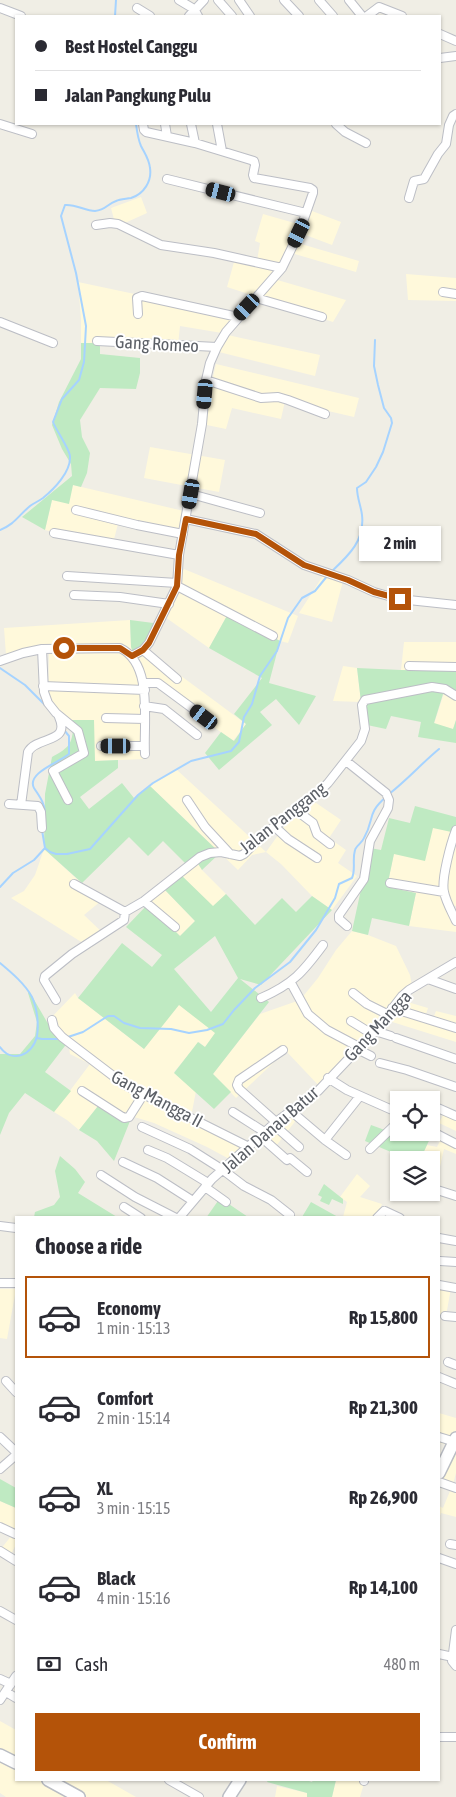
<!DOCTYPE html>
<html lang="en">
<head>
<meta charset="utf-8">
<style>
  body { margin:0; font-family:"Asap Condensed",sans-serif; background:#f2f2f3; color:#2b2b33; height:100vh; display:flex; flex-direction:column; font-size:19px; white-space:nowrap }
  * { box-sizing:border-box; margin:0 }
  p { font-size:16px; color:#7c7c81 }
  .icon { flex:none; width:28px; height:28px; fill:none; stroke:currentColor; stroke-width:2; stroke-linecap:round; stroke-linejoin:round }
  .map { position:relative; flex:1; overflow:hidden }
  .side { position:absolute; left:15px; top:1216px; width:425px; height:565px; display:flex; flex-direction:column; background:#fff; border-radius:0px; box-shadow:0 1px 4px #0004 }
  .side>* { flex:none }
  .top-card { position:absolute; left:15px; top:15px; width:426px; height:110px; border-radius:0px; box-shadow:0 1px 4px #0004; display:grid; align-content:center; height:110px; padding:0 20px; background:#fff }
  .tools { position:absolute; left:390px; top:1091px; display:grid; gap:10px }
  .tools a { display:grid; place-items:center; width:50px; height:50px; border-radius:0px; background:#fff; box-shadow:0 1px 4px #0004; font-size:25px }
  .end { position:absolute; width:22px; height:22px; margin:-11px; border:6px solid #b45309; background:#fff; box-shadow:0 0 0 2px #fff }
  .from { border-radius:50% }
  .bubble { position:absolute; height:35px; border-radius:0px; background:#fff; box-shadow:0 1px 4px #0004; font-size:16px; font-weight:700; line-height:35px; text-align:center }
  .car { position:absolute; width:15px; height:30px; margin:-15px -8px; border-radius:6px; box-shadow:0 0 4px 1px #0007; background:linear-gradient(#222 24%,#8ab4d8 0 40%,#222 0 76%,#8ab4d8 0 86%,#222 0) }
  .top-card b { display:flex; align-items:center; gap:18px; height:48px; font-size:19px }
  .top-card b+b { border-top:1px solid #e1e1e2 }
  .top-card i { width:12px; height:12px; background:#2b2b33 }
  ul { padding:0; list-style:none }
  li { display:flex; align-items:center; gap:15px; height:82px; margin:0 10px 8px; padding:0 10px; border:2px solid transparent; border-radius:0px }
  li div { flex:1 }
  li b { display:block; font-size:19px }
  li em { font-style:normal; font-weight:700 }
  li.current { border-color:#b45309 }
  li>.icon { width:45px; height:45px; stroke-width:1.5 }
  h2 { padding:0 20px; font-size:22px; line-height:60px }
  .pay { display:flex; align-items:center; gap:12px; height:55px; padding:0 20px; font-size:19px }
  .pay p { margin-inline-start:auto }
  .button { display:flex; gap:10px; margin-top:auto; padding:10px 20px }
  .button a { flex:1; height:58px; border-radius:0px; background:#b45309; color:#fff; font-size:20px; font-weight:700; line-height:58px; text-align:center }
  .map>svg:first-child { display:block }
  .commercial { fill:#fff9db }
  .green { fill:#bfeac2; fill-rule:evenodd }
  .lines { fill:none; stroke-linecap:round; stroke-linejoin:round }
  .stream { stroke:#a6d3ff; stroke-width:2 }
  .street-casing { stroke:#bcbec5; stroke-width:10 }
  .secondary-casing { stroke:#babdc4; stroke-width:14 }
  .street { stroke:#fff; stroke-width:8 }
  .secondary { stroke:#fff; stroke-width:11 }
  .route { stroke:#b45309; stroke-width:6 }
  .labels { text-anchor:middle; stroke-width:4; stroke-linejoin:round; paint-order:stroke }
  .street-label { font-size:18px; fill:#5c6067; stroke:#fff }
</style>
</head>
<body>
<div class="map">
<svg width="456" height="1797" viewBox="0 0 456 1797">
  <rect width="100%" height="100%" fill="#f0eee5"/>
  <path class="commercial" d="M 141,197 L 147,213 L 116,227 L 111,208 Z
    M 304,208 L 341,222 L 332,245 L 295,231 L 291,241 L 359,261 L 356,272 L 288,252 L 274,279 L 346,300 L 333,322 L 227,287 L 236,255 L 257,261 L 260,243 L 255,241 L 263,214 L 298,224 Z
    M 406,274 L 456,278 L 456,301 L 408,300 Z
    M 78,282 L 234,315 L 223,334 L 320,355 L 315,376 L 219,352 L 222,333 L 180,326 L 178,345 L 81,343 L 81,319 Z
    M 216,364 L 359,398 L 354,417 L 285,401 L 281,419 L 232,408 L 226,429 L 202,424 Z
    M 150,447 L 225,460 L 219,492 L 144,478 Z
    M 73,485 L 188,512 L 179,536 L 119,520 L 112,547 L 45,530 L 52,500 Z
    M 184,569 L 298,616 L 288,643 L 280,641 L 229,612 L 209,648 L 165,617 L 173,604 L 174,586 Z
    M 326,571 L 343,581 L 332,622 L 299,613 Z
    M 130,620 L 131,647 L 146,650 L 246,724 L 233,741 L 140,673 L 145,759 L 95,761 L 64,720 L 48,707 L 49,653 L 6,655 L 4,628 Z
    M 404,642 L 456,642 L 456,671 L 401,670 Z
    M 343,666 L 357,668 L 361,702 L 333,701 Z
    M 444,693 L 456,697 L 456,720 L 453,729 L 434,724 Z
    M 177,770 L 266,852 L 306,796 L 341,820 L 329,838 L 346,850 L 338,863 L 357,876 L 332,910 L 312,896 L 281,864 L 266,852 L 252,855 L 238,870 L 150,786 Z
    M 433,827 L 456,833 L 455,847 L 456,847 L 456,906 L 448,905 L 456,920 L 456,932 L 409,926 L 416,893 L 387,887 L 394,853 Z
    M 44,849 L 101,901 L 84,915 L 105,935 L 91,948 L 11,898 L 24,891 L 35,875 Z
    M 197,862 L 202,870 L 226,894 L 213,907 L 179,873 Z
    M 164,889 L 195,921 L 180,936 L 148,904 Z
    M 352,931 L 368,935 L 396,946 L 410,975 L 413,991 L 404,1001 L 428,1008 L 425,1017 L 433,1019 L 436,1011 L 456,1016 L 456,1042 L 386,1020 L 322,1089 L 286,1051 L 236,1098 L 213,1074 L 260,1014 L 300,1000 L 318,978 L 336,950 Z
    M 75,993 L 78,998 L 144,1049 L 179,1004 L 216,1033 L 205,1047 L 199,1042 L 174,1072 L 196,1091 L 191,1117 L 250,1146 L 233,1161 L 207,1147 L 154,1123 L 98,1106 L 79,1130 L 67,1120 L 54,1112 L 90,1064 L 70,1054 L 68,1042 L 47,1022 Z
    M 445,1111 L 456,1116 L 456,1131 L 439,1123 Z
    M 294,1116 L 297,1119 L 276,1146 L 261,1136 L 275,1125 Z
    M 441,1139 L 456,1144 L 456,1154 L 444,1149 L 439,1171 L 431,1168 L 431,1160 L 420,1160 L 427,1145 L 437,1147 Z
    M 357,1174 L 370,1186 L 360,1197 L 382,1204 L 377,1217 L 343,1217 L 347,1202 L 340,1197 Z
    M 439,1285 L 451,1288 L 446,1316 L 439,1316 Z
    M 0,1289 L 16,1289 L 7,1339 L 0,1338 Z
    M 439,1413 L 456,1418 L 456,1473 L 453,1484 L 447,1482 L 444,1489 L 439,1486 L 439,1476 L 448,1445 L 439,1443 Z
    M 450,1491 L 456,1493 L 456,1517 L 441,1513 L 439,1518 L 439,1506 L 443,1508 Z
    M 0,1501 L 16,1508 L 16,1544 L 9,1559 L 0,1550 L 12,1535 L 0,1527 Z
    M 0,1721 L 16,1730 L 16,1757 L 0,1748 Z
    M 0,1752 L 16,1761 L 16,1780 L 106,1780 L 136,1797 L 6,1797 L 0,1793 Z
    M 336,1780 L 365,1780 L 360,1797 L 332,1797 Z
    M 277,1786 L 307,1793 L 307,1797 L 275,1797 Z"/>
  <path class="green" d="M 81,343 L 100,343 L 100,354 L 140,358 L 140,373 L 136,389 L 100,388 L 80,420 L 82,437 L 90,453 L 87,473 L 81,487 L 73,485 L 69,504 L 52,500 L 45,530 L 22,517 L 72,476 L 71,464 L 62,449 L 52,425 L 59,402 L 81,359 Z
    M 229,612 L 280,641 L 269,683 L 316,696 L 299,725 L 276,699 L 260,712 L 272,725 L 219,770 L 205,753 L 221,732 L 234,741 L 246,724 L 234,714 L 262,678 L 209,648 Z
    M 130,620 L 161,624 L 135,659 L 131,647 Z
    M 357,668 L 401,670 L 456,671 L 456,697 L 443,694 L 434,723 L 453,729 L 456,720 L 456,743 L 418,737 L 421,722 L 391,716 L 386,729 L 367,725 L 361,702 Z
    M 66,720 L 94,720 L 95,761 L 118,760 L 118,768 L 80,797 L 89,809 L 122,783 L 134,798 L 150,786 L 220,853 L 202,870 L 197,862 L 189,867 L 163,841 L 148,856 L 129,837 L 82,883 L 44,849 L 45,794 L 52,757 C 66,749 72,746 73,729 Z
    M 415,806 L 456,817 L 456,833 L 433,828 L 425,861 L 394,854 L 387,887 L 416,893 L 409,926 L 372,918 L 368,935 L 352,931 L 370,848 L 381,850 L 389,818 L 410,823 Z
    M 179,873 L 213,906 L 226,894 L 255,925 L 282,898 L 296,912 L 312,896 L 332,910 L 261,985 L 240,979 L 269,1002 L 213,1074 L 231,1092 L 214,1109 L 174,1073 L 198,1042 L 205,1047 L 215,1033 L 179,1005 L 144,1049 L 78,998 L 122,943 L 152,967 L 162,955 L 126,927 L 148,904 L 180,936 L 195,921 L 164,889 ZM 215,936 L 238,978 L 211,1012 L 174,969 Z
    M 29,991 L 47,1022 L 68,1042 L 45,1072 L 71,1091 L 54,1112 L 25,1093 L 9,1113 L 0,1135 L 0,1054 L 20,1054 L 35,1036 L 37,1022 L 28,993 Z
    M 98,1106 L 132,1116 L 114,1161 L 97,1141 L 79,1130 Z
    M 399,1118 L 399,1132 L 431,1132 L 434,1130 L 420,1160 L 414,1160 L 405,1156 L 403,1160 L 399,1160 L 398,1173 L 391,1170 L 398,1155 L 365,1141 L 371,1125 L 393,1133 Z
    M 60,1156 L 75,1169 L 85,1182 L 78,1193 L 117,1217 L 34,1217 L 35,1212 L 54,1205 L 60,1197 L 55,1171 Z
    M 324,1184 L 343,1199 L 343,1204 L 332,1199 L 329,1205 L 320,1201 L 322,1197 L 318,1195 Z
    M 220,1198 L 248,1217 L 206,1218 Z
    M 311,1202 L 338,1217 L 302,1217 Z
    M 0,1479 L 16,1488 L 16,1508 L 0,1501 Z
    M 268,1780 L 306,1780 L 312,1782 L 313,1780 L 336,1780 L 332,1797 L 307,1797 L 307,1793 L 267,1782 Z"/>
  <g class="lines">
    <path class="stream" d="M 115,16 L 116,0
      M 0,530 C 15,524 18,516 30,506 C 34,503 39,501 43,498 C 54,489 71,472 70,456 C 69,448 57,432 53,422 L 62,399 L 79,380 L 84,362 L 86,326 L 76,273 L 61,216 L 65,205 C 76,204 85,211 95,211 C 106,210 107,204 116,201 C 120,199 126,199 131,198 C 144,194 152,181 150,168 C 149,159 145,154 141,146 C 138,139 137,132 136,124
      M 331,572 C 348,556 365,541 362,515 C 361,506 357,498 357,488 L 366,482 L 376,467 L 383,452 L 392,423 L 391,418 L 384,408 L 378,385 L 374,366 L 375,340
      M 0,668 L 25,685 L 46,706
      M 389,794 C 407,780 422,763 439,749
      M 45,813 C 45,803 39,796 34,788 C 26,773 60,762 69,754 L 69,736 L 64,730
      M 45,848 L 50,852 L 56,854 L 67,854 L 90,849 L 138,795 L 153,783 L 191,761 L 231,751 L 239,742 L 244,717 L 252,704 L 260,676 L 277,651 L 288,618 L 302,598 L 315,591 L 328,575
      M 0,887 L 13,873 L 34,860 L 45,848 L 42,830
      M 0,963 C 12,973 25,984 32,997 C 37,1008 39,1024 37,1036 C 33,1055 12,1064 0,1047
      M 68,1037 L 83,1032 L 108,1016 L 114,1016 L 124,1023 L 140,1028 L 171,1029 L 189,1033 L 207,1030 L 223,1024 L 234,1010 L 255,988 L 290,962 L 316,930 L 335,898 L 339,884 L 352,878 C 356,869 352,860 355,850 C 356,846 362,843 364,838 C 375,819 366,814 386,797
      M 37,1038 L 42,1039 L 61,1039"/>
    <defs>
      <path id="street" d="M 179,0 L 194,9 L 198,16
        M 218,0 L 232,16
        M 239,0 L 250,16
        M 284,0 L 299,16
        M 319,0 L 333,16
        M 349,0 L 362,16
        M 0,8 L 21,16
        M 137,8 L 150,16
        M 189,16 L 204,0
        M 367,16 L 379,7 L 402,16
        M 440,34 L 456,41
        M 440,58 L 456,56
        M 0,124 L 32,134
        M 165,124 L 167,136
        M 191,124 L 195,143
        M 217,124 L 222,151
        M 336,124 L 345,132 L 366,143
        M 167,179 L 306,213
        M 409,198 L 414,181 L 424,179 L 438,154 L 446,144 L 449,125 L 453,116 L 456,114
        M 96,225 L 110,223 L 118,224 L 161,245 L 214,253 L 282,268
        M 443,292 L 456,294
        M 256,298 L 322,317
        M 138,314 L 137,298 L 142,296 L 238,317
        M 0,322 L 53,343
        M 97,341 L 217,347
        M 206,380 L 261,398 L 278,397 L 288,400 L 325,414
        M 191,494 L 260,513
        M 76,510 L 137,525 L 183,534
        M 186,519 L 256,534 L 304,565 L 348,580 L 374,592 L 399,599 L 456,605
        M 54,533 L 179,555
        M 67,576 L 177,583
        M 177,586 L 273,636
        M 74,595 L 120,597 L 169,604
        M 42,649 L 44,692 L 48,703 L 56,713 L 78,731 L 84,753 L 53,771 L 68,800
        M 143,650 L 177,679
        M 132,656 L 143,650 L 149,643 L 177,586 L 179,555 L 202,424 L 206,380 L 210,363 L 217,347 L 226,332 L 282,268 L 299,233 L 313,193 L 313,190 L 310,188 L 254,178 L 253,175 L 255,165 L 254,161 L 195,143 L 146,132 L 144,130 L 143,124
        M 0,661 L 23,653 L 42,649 L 120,648 C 154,664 143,723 145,754
        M 409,666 L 456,667
        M 144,683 L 158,683 L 204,717
        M 43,686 L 145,690
        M 144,706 L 164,709 L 197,735
        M 106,718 L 145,719
        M 101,746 L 144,746
        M 346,761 L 386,793 L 389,800 L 388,808 L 370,841 L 364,879 L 339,915 L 339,919 L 347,926
        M 187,800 L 205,827 L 230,854
        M 9,804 L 38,806 L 41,812 L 42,828
        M 21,805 L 28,752 C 36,736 71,744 59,717
        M 297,811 L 313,823 L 317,834 L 330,844
        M 275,827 L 288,839 L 317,858
        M 456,830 C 451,843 441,879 444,892 C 446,902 452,912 456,921
        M 390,883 L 444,892
        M 74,884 L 125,912 L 144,901 L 200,857 L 210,853 L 221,852 L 240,856 L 244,854 L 262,836 L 314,797 L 328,783 L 361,741 L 365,729 L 362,705 L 365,700 L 432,687 L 445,689 L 456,696
        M 144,901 L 175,927
        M 428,979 L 456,989
        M 291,983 L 308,1014 L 327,1030 L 359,1047
        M 353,993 L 367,1004 L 387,1014
        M 261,998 C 293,984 303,972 323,945
        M 56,1000 L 44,980 L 45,976 L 72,954 L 124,920 L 125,912
        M 392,1008 L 456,1028
        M 52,1020 L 54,1028 L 62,1037 L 125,1085 L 249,1147
        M 351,1021 L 372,1034
        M 375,1031 L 391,1036
        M 396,1038 L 456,1059
        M 357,1049 L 371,1056
        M 380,1063 L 407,1070 L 456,1087
        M 328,1078 L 347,1090 L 399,1113
        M 82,1091 L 124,1118 L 129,1117 L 143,1095
        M 431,1105 L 456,1116
        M 233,1112 L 266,1133
        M 292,1112 L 325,1140 L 346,1155
        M 276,1122 L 239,1089 L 237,1085 L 239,1080 L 283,1050
        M 274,1125 L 299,1147
        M 142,1127 L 190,1149 L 223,1170 L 244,1186 L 271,1200 L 290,1215
        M 431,1131 L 456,1144
        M 261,1137 L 287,1160 L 290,1158 L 307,1172
        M 325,1140 L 360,1096
        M 370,1149 L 399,1121
        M 148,1150 L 167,1158 L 208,1183
        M 123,1162 L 157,1178 L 193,1201
        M 101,1175 L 135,1197 L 176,1218
        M 205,1187 L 226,1202
        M 431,1188 L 456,1196
        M 124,1207 L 141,1218
        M 385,1211 L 400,1218
        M 179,1218 L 212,1179 L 276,1122 L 318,1091 L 375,1031 L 402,996 L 409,990 L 456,962
        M 377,1218 L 384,1211
        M 0,1226 L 16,1228
        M 439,1238 L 456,1241
        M 440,1261 L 456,1262
        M 0,1283 L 16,1283
        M 439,1285 L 456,1288
        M 445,1316 L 456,1317
        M 448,1362 L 456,1365
        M 439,1377 L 456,1384
        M 6,1381 L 16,1392
        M 0,1437 L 16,1452
        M 439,1437 L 455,1442
        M 0,1469 L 16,1455
        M 439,1482 L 456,1488
        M 0,1527 L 15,1534
        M 450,1544 L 456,1545
        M 0,1551 L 16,1561
        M 439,1558 L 456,1564
        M 0,1611 L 16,1620
        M 456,1630 L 452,1661 L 456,1666
        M 439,1654 L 453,1657
        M 0,1679 L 11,1684
        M 6,1692 L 16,1698
        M 0,1700 L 16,1676
        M 439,1737 L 456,1737
        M 169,1780 L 199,1797
        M 364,1781 L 364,1780"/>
      <path id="secondary" d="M 439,1473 L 456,1438
        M 0,1755 L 16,1763
        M 48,1780 L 79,1797
        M 229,1797 L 240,1780"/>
    </defs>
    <use href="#street" class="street-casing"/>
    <use href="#secondary" class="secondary-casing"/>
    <use href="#street" class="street"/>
    <use href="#secondary" class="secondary"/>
  </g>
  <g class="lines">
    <path class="route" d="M 64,648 L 120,648 L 132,656 L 143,650 L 149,643 L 177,586 L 179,555 L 186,519 L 256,534 L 304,565 L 348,580 L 374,592 L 400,599"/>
  </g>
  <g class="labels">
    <g class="street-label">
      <text transform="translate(157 344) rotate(3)" y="6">Gang Romeo</text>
      <text transform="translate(283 818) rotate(-38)" y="6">Jalan Panggang</text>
      <text transform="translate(378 1026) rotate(-47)" y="6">Gang Mangga</text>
      <text transform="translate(157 1099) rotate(28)" y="6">Gang Mangga II</text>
      <text transform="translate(270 1130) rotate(-41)" y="6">Jalan Danau Batur</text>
    </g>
  </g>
</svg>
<div class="tools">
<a><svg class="icon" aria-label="locate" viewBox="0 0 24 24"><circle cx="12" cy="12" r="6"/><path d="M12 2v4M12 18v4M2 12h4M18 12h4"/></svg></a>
<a><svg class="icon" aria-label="layers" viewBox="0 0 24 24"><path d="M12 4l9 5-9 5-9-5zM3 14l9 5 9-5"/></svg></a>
</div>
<i class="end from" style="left:64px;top:648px"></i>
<i class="end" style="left:400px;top:599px"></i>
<div class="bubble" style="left:359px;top:526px;width:82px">2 min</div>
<i class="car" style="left:221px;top:192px;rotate:284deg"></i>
<i class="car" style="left:299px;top:233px;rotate:206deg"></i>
<i class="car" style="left:247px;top:307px;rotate:223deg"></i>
<i class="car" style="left:205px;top:394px;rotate:185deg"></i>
<i class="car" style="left:191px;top:494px;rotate:190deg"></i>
<i class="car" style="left:204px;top:717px;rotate:307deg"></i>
<i class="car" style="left:116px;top:746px;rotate:270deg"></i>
<div class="top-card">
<b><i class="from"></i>Best Hostel Canggu</b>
<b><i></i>Jalan Pangkung Pulu</b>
</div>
<section class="side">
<h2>Choose a ride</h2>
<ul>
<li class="current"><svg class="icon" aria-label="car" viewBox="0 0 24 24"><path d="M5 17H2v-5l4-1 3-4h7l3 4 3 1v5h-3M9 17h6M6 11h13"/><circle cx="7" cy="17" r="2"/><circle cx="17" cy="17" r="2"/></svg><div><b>Economy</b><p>1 min · 15:13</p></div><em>Rp 15,800</em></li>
<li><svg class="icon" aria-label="car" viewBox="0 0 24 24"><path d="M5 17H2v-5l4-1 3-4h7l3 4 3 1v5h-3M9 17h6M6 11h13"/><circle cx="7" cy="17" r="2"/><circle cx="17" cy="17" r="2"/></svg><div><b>Comfort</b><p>2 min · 15:14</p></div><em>Rp 21,300</em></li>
<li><svg class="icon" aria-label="car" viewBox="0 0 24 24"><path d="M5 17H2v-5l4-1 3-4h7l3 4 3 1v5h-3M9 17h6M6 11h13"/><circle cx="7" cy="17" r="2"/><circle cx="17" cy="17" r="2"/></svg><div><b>XL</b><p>3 min · 15:15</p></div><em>Rp 26,900</em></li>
<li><svg class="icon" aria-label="car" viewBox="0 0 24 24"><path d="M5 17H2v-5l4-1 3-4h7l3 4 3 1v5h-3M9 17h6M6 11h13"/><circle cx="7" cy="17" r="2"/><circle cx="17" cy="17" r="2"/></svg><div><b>Black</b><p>4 min · 15:16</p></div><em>Rp 14,100</em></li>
</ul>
<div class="pay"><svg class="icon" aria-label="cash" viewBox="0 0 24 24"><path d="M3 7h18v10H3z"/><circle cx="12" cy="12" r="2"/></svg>Cash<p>480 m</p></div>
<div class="button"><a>Confirm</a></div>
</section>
</div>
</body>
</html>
